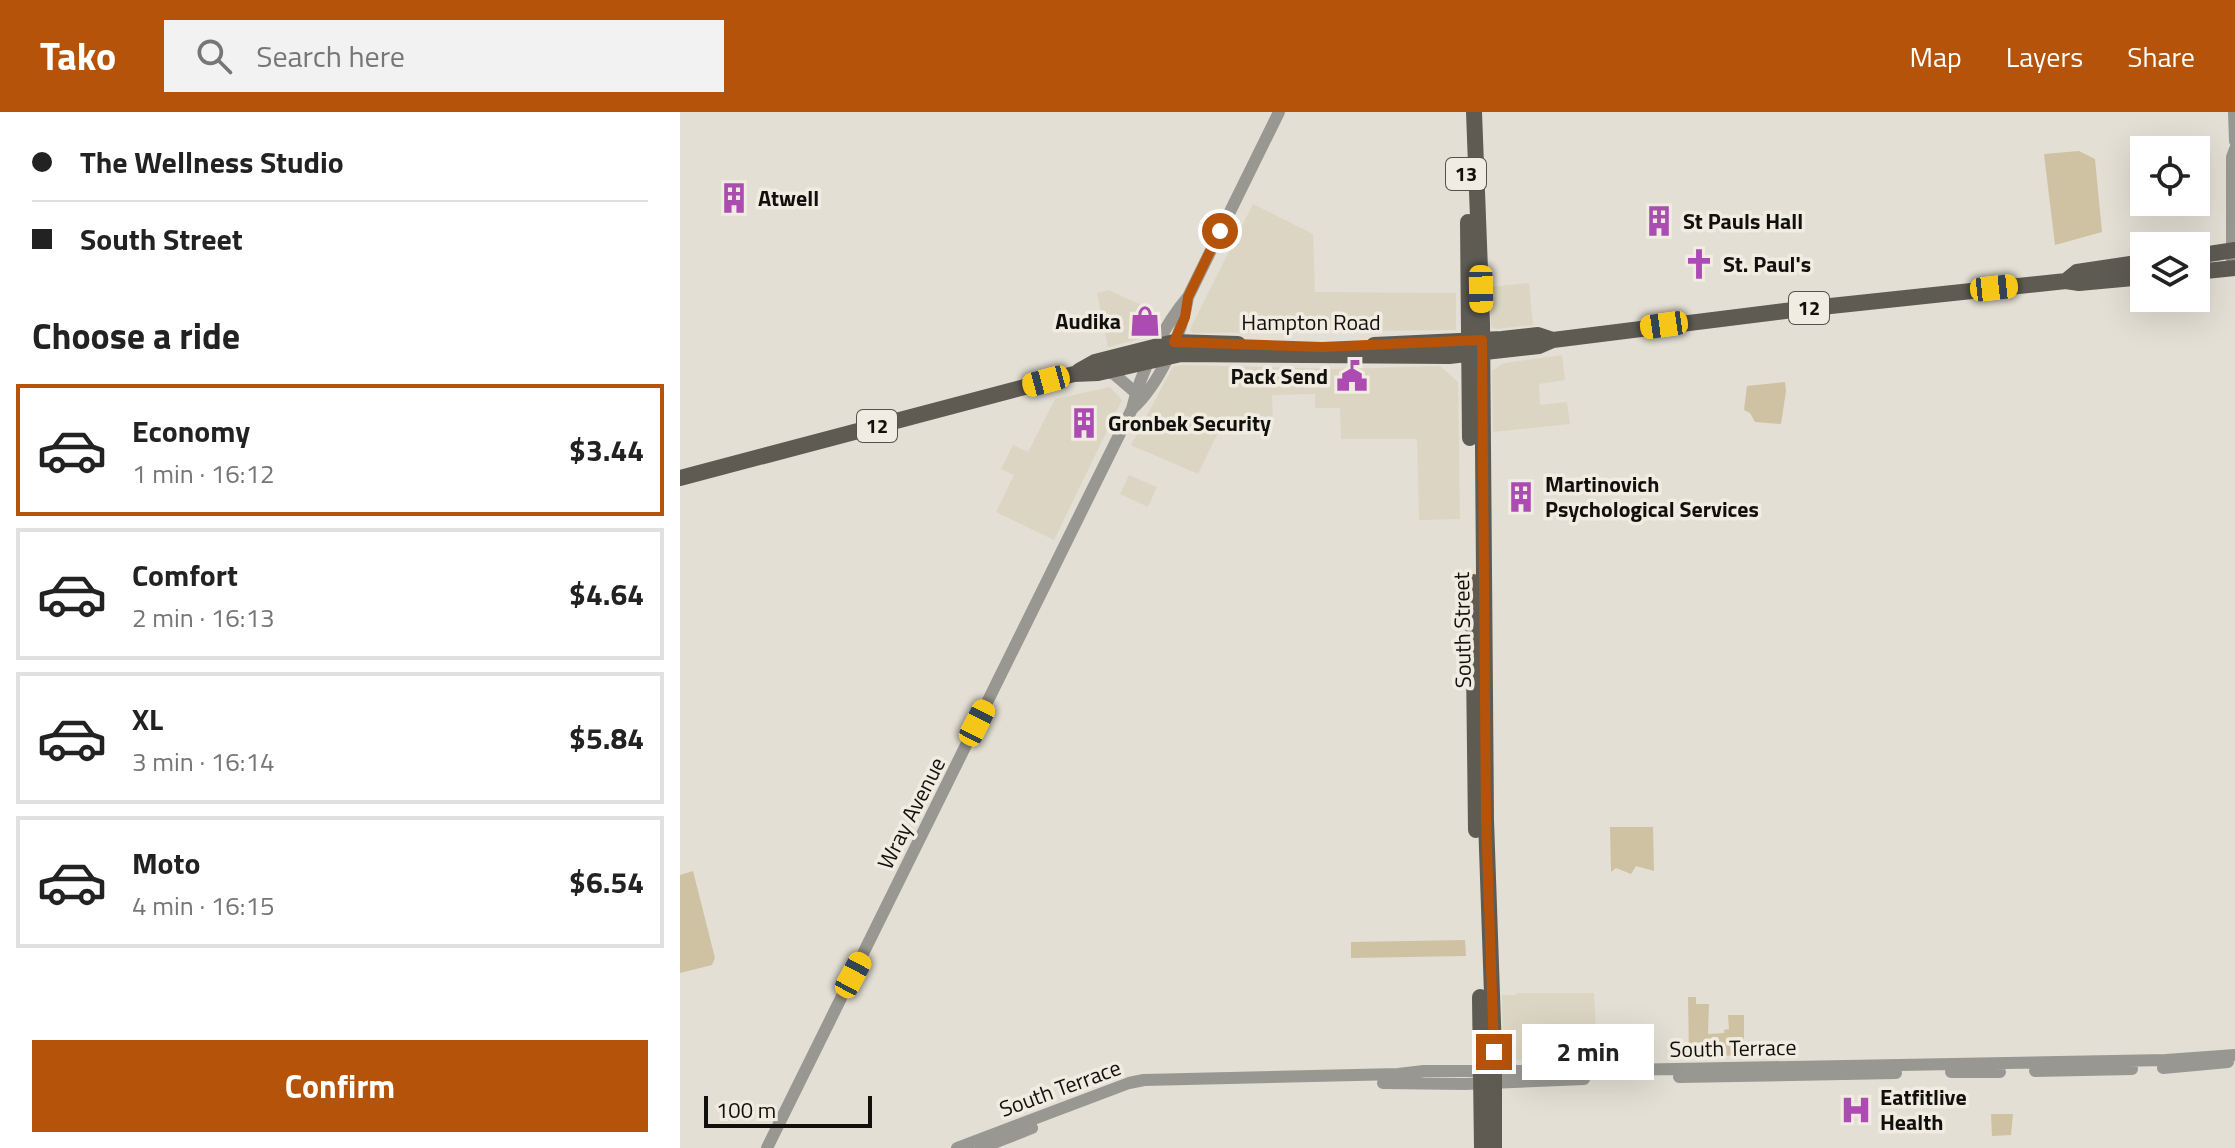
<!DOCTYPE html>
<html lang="en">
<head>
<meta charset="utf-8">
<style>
  body { margin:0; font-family:"Titillium Web",sans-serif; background:#f2f2f2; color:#222; height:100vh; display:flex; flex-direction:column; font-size:30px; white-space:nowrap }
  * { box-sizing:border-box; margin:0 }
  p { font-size:26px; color:#767676 }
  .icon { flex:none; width:44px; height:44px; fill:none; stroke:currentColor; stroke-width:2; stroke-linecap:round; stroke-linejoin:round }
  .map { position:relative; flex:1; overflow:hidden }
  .drawer { display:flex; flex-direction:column; background:#fff; width:680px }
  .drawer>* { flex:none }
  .hud { display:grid; align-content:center; height:176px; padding:0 32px; background:#fff }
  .controls { position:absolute; left:1450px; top:24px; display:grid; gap:16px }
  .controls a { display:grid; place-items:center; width:80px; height:80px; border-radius:0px; background:#fff; box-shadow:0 8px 32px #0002; font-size:40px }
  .scale { position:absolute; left:24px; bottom:20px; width:168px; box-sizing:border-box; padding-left:8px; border:4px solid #11100c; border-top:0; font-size:22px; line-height:28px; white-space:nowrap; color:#11100c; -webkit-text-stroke:6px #f1ece1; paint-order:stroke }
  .end { position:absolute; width:36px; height:36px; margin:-18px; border:10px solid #b45309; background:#fff; box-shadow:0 0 0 4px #fff }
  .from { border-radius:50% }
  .bubble { position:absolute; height:56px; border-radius:0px; background:#fff; box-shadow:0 8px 32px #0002; font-size:26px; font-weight:700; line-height:56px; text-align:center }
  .car { position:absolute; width:24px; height:48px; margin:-24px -12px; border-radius:10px; box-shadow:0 0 6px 2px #0007; background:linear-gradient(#f5c518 24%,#345 0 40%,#f5c518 0 76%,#345 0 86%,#f5c518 0) }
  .hud b { display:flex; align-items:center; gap:28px; height:76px; font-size:30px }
  .hud b+b { border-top:2px solid #e0e0e0 }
  .hud i { width:20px; height:20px; background:#222 }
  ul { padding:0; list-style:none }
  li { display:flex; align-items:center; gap:24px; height:132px; margin:0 16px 12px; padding:0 16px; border:4px solid #e0e0e0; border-radius:0px }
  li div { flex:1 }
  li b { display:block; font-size:30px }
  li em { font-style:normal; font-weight:700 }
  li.active { border-color:#b45309 }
  li>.icon { width:72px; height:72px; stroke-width:1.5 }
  h2 { padding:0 32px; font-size:36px; line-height:96px }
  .cta { display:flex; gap:16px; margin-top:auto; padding:16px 32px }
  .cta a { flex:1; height:92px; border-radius:0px; background:#b45309; color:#fff; font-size:32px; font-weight:700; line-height:92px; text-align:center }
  header { display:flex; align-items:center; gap:48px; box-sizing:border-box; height:112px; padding:0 40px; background:#b45309; color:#fff }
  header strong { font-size:38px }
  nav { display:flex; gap:44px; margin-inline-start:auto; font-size:28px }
  .search { width:560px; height:72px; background:#f2f2f2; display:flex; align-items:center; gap:20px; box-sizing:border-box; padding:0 28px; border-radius:0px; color:#767676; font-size:30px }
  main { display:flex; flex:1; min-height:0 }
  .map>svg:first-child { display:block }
  .built { fill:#dcd5c3 }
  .green { fill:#cec2a3 }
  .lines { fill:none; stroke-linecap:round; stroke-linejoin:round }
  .minor { stroke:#989792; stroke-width:12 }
  .major { stroke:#5e5b53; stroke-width:16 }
  .route { stroke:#b45309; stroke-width:10 }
  .labels { text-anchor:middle; stroke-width:7; stroke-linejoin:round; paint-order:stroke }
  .shield { fill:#f1ece1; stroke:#54524c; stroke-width:2 }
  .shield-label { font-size:20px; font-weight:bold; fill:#11100c }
  .poi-label { font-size:22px; font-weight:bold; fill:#11100c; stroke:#f1ece1; text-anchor:start }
  .street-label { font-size:22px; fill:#11100c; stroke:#f1ece1 }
</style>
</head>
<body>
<header>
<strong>Tako</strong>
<div class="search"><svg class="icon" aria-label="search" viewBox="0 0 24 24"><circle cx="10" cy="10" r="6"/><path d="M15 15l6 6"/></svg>Search here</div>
<nav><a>Map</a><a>Layers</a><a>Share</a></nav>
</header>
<main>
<section class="drawer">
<div class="hud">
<b><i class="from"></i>The Wellness Studio</b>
<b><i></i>South Street</b>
</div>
<h2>Choose a ride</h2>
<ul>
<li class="active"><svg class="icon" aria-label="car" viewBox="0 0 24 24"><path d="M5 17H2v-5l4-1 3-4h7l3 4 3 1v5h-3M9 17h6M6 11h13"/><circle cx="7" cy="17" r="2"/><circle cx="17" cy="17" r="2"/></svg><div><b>Economy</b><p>1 min · 16:12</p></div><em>$3.44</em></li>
<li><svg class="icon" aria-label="car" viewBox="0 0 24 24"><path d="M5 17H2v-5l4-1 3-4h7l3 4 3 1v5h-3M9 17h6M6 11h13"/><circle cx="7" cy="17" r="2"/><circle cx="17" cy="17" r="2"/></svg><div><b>Comfort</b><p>2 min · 16:13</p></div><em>$4.64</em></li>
<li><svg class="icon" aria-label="car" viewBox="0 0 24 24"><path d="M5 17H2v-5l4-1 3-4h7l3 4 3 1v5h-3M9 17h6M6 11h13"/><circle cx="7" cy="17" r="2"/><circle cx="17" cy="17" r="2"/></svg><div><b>XL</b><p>3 min · 16:14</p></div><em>$5.84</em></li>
<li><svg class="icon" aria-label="car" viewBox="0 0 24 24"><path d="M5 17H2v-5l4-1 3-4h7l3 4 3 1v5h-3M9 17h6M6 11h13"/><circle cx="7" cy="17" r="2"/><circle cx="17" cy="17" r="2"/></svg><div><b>Moto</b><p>4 min · 16:15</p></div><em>$6.54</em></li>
</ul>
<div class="cta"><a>Confirm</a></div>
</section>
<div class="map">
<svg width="1555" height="1036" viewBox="0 0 1555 1036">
  <rect width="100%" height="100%" fill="#e3dfd4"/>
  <path class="built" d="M 573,92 L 633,122 L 635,180 L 776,181 L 776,218 L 512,221 L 510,217 Z
    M 849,171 L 853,213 L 815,217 L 811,214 L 810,175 Z
    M 429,178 L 481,202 L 470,224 L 428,235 L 417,181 Z
    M 882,243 L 885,268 L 859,272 L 860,293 L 887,290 L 890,312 L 813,320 L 812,259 L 824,251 Z
    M 502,253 L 664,257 L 760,254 L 778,270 L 780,407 L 739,408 L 737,327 L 661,327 L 660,296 L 635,296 L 635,282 L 592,283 L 593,312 L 542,312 L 518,362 L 451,333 L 490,260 L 494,254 Z
    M 430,275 L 442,288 L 374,428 L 316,400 L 334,363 L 321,357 L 333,333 L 348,340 L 375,287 Z
    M 449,363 L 477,375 L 468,395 L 440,382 Z
    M 837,881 L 914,881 L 916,918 L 935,918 L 936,946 L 835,948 L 823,937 L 822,883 L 836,883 Z"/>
  <path class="green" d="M 1399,39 L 1415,47 L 1422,120 L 1375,133 L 1364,42 Z
    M 1105,270 L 1106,279 L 1101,312 L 1075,310 L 1070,301 L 1064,298 L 1067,274 Z
    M 930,715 L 973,715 L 974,759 L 956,754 L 951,762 L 936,756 L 931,760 Z
    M 13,759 L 35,846 L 32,853 L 0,861 L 0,763 Z
    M 785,828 L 786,844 L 671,846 L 671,830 Z
    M 1008,885 L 1016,885 L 1016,892 L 1029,892 L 1028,922 L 1044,921 L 1044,918 L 1049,917 L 1048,903 L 1064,903 L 1064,943 L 1009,945 Z
    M 1311,1002 L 1333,1002 L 1331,1023 L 1312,1024 Z"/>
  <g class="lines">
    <path class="minor" d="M 1554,0 L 1555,29
      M 1552,156 L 1552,45 L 1555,37
      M 425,259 L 434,262 L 456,281
      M 452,297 C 478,274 503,221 508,185
      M 1483,956 L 1548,950
      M 1355,959 L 1452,957
      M 1271,960 L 1320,960
      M 999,965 L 1216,961
      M 703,971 L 785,972 L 904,967
      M 87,1036 L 452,297 C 460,261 484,213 508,185 L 599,0
      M 277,1036 L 449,971 L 464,968 L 718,962 L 744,959 L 889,959 L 1486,948 L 1555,943
      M 301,1036 L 352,1016"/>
    <path class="major" d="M 794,0 L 802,211 L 806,708 L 814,940 L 814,1036
      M 788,110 L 790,326
      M 1516,144 L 1555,138
      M 1516,160 L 1555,156
      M 1386,169 L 1397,160 L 1464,150
      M 694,233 L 822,227 L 858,223 L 873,228
      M 399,259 L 415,250 L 494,230 L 558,232
      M 0,366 L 394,262 L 418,261 L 501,242 L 769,244 L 859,234 L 873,228 L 1113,198 L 1386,169 L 1399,171 L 1464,165
      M 793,470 L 796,718
      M 800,885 L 802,1036"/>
  </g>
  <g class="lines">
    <path class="route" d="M 540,119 L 508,185 L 505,205 L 494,230 L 642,235 L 802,228 L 806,708 L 814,940"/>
  </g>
  <defs>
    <symbol id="building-bare" viewBox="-9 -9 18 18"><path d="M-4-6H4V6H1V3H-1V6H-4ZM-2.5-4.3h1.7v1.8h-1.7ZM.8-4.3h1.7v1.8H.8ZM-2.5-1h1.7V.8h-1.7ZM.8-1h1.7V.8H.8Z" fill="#ac4bb2" stroke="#f1ece1" stroke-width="2.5" paint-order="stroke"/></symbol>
    <symbol id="church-bare" viewBox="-9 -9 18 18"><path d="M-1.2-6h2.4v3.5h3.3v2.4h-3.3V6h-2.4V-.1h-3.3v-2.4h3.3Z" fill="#ac4bb2" stroke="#f1ece1" stroke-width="2.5" paint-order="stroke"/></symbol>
    <symbol id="shop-bare" viewBox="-9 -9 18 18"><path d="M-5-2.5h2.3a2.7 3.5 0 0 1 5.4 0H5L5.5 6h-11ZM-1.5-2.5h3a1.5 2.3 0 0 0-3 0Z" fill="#ac4bb2" stroke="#f1ece1" stroke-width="2.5" paint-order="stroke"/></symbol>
    <symbol id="civic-bare" viewBox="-9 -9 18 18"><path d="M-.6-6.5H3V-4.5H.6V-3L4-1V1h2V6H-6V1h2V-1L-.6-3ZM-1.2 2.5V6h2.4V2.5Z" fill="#ac4bb2" stroke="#f1ece1" stroke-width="2.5" paint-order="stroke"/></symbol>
    <symbol id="hospital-bare" viewBox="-9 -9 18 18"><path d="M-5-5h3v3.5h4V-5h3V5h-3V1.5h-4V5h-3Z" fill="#ac4bb2" stroke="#f1ece1" stroke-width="2.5" paint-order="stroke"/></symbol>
  </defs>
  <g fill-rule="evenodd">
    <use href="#building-bare" x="32" y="64" width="44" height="44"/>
    <use href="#building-bare" x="957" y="87" width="44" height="44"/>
    <use href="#church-bare" x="997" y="130" width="44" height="44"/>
    <use href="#shop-bare" x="443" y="187" width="44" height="44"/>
    <use href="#civic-bare" x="650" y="242" width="44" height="44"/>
    <use href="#building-bare" x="382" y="289" width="44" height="44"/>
    <use href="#building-bare" x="819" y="363" width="44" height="44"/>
    <use href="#hospital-bare" x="1154" y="976" width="44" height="44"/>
  </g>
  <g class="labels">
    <g class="shield">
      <rect x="766" y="46" width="40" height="32" rx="6"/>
      <rect x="1109" y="180" width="40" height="32" rx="6"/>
      <rect x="177" y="298" width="40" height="32" rx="6"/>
    </g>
    <g class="shield-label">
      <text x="786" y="69">13</text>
      <text x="1129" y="203">12</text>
      <text x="197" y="321">12</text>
    </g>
    <g class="poi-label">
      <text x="78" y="94">Atwell</text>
      <text x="1003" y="117">St Pauls Hall</text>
      <text x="1043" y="160">St. Paul's</text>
      <text x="441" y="217" text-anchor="end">Audika</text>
      <text x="648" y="272" text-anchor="end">Pack Send</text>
      <text x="428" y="319">Gronbek Security</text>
      <text x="865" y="380">Martinovich<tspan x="865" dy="25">Psychological Services</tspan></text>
      <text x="1200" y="993">Eatfitlive<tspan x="1200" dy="25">Health</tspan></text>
    </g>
    <g class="street-label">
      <text x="631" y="218">Hampton Road</text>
      <text transform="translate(782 518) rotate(-91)" y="8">South Street</text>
      <text transform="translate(231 701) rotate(-63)" y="8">Wray Avenue</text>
      <text transform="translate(1053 936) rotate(-1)" y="8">South Terrace</text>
      <text transform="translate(380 976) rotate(-20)" y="8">South Terrace</text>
    </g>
  </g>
</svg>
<div class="controls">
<a><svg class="icon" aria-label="locate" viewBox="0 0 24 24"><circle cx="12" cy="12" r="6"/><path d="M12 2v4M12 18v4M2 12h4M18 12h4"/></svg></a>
<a><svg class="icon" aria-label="layers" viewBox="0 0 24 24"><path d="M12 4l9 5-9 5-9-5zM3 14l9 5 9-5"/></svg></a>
</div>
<div class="scale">100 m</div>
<i class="end from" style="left:540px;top:119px"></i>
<i class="end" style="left:814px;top:940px"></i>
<div class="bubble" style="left:842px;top:912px;width:132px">2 min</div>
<i class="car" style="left:1314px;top:176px;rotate:84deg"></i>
<i class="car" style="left:801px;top:177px;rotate:179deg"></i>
<i class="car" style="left:984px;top:213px;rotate:262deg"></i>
<i class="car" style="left:366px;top:269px;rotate:255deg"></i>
<i class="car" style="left:297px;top:611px;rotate:27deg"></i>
<i class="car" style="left:173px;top:863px;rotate:28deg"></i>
</div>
</main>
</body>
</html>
